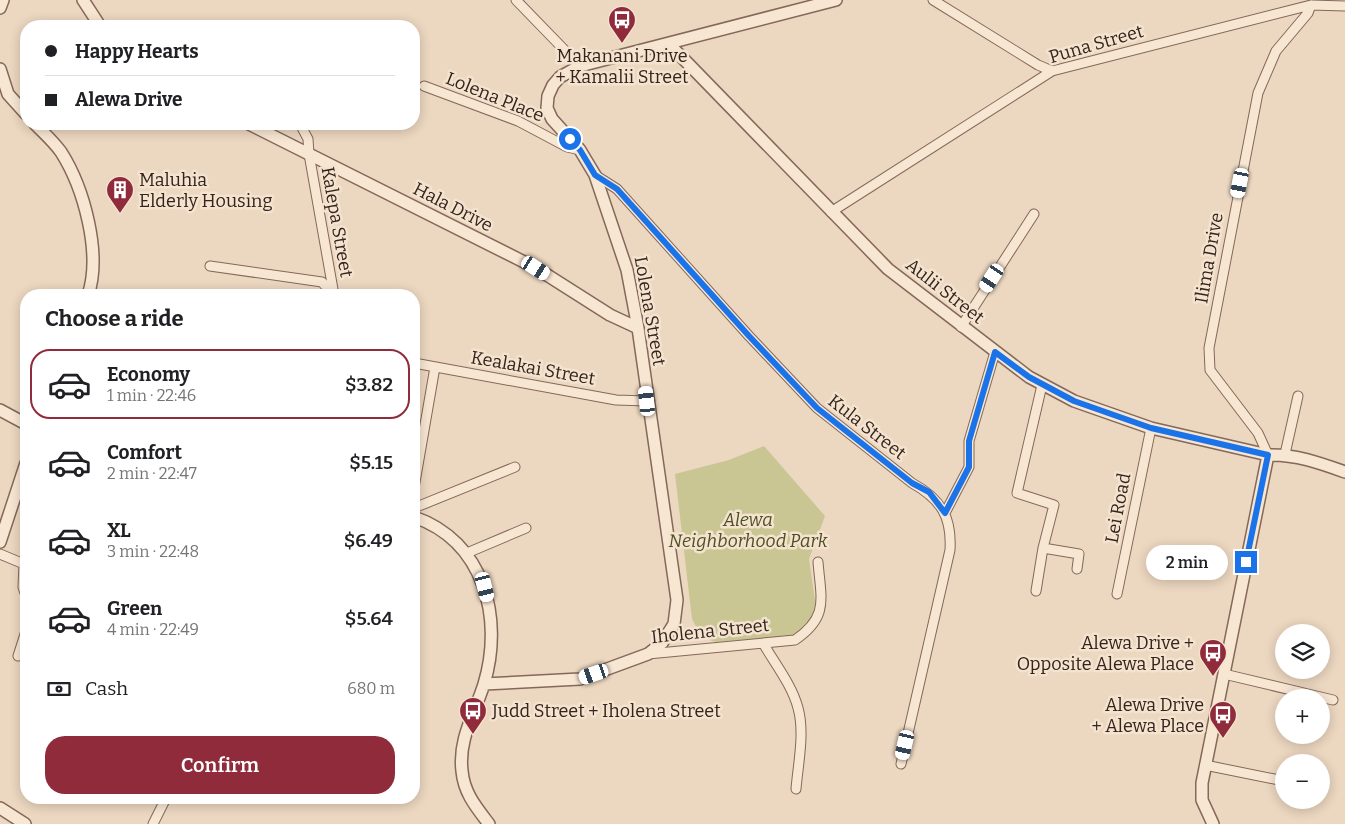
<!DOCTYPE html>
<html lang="en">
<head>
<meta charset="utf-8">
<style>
  body { margin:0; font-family:Bitter,serif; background:#f6f6f6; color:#202124; height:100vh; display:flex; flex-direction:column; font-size:19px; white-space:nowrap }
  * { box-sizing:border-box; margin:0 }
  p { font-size:16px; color:#757577 }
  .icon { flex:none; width:28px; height:28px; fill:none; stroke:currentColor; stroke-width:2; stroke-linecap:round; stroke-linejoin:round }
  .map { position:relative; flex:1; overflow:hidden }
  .drawer { position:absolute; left:20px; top:289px; width:400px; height:515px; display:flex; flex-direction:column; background:#fff; border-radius:20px; box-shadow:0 2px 12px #0003 }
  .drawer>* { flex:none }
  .banner { position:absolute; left:20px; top:20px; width:400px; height:110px; border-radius:20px; box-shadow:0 2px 12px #0003; display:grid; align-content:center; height:110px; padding:0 25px; background:#fff }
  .fabs { position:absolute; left:1275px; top:624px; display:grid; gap:10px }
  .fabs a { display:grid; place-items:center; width:55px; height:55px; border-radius:50%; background:#fff; box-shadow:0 2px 12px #0003; font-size:25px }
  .end { position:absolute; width:22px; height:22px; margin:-11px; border:6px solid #1a73e8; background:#fff; box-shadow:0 0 0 2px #fff }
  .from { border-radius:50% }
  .bubble { position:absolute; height:35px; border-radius:18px; background:#fff; box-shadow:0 2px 12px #0003; font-size:16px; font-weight:600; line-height:35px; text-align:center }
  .car { position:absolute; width:15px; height:30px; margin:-15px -8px; border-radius:6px; box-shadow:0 0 4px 1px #0007; background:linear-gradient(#fff 24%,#345 0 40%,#fff 0 76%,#345 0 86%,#fff 0) }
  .banner b { display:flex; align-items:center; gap:18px; height:48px; font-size:19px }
  .banner b+b { border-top:1px solid #e0e0e0 }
  .banner i { width:12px; height:12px; background:#202124 }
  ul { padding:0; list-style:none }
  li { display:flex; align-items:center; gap:15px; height:70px; margin:0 10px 8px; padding:0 15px; border:2px solid transparent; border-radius:20px }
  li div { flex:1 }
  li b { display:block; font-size:19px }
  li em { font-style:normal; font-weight:600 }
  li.on { border-color:#902b3c }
  li>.icon { width:45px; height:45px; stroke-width:1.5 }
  h2 { padding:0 25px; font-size:22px; line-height:60px }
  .pay { display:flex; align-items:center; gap:12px; height:55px; padding:0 25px; font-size:19px }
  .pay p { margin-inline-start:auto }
  .cta { display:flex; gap:10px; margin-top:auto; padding:10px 25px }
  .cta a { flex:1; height:58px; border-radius:20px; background:#902b3c; color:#fff; font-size:20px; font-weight:600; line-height:58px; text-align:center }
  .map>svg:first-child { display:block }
  .green { fill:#c9c694 }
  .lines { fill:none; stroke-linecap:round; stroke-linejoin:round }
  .minor-casing { stroke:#846859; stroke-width:11 }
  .tertiary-casing { stroke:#846859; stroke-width:14 }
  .minor { stroke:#f7e6d2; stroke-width:9 }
  .tertiary { stroke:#f7e6d2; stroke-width:11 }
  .route { stroke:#1a73e8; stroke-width:6 }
  .labels { text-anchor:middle; stroke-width:5; stroke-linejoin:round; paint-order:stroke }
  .street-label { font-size:18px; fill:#34241c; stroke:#f4e3cf }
  .poi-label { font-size:18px; fill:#34241c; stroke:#f4e3cf; text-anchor:start }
  .park-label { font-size:18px; font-style:italic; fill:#4c5024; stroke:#f4e3cf }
</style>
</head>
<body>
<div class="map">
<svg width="1345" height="824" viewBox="0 0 1345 824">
  <rect width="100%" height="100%" fill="#ecd7c0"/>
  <path class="green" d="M 764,446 L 825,516 L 809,559 L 817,614 L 801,635 L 716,642 C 702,638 699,632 692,619 L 675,474 L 729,460 Z"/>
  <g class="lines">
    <defs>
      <path id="minor" d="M 516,0 L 580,66
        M 933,0 L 1038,65 L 1052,71
        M 424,86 L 518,121 L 567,147 L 580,150
        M 300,124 L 308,139 L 309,154 L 334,295
        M 595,175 L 617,189 L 749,336 L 817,408 L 912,483 C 941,499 952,517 950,550 L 901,764
        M 831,212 L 1052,71 L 1311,5 L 1345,6
        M 210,266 L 322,282 L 333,295
        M 961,327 L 1034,214
        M 414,363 L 616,400 L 647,401
        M 1285,454 L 1298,396
        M 1268,455 L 1258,433 L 1210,370 L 1209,348 L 1258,93 L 1276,51 L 1308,13 L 1311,5
        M 414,488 L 435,367
        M 414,508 L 515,467
        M 945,513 L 969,467 L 969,441 L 995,352
        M 1043,548 L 1079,554 L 1077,569
        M 467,553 L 526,528
        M 0,554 L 24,564
        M 26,562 L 24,564 L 23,587 L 26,596
        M 1036,591 L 1043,548 L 1054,505 L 1017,493 L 1042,385
        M 1117,594 L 1151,428
        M 763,643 C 775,664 792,685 798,708 C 805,733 798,764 796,789
        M 648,654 L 795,640 C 829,617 821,599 818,562
        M 18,656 L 26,631
        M 1224,674 L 1333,700
        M 1205,765 L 1284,781
        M 153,824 L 166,798"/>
      <path id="tertiary" d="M 83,0 L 100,26
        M 0,8 L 3,0
        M 669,44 L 888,269 L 1029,377 L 1074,401 L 1151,428 L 1268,455 C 1295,454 1320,463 1345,472
        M 0,69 L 8,94 L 26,114
        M 35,124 C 44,133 54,142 61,152 C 84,188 102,254 88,295
        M 249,124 L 536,268 L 610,315 L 638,328
        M 0,410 L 26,424
        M 414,517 C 484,541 504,618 484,684 C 475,713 458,739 462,771 C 464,793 476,807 489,824
        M 0,542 L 26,463
        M 484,684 L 580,679 L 648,654 L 662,643 L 674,624 L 677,600 L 638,328 L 627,270 L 595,175 L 580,150 L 552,119 L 547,108 L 548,96 L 553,85 L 560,77 L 580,66 L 836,0
        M 0,808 L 25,824
        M 1213,824 L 1202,800 L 1202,783 L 1268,455"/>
    </defs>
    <use href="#minor" class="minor-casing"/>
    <use href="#tertiary" class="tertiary-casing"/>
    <use href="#minor" class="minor"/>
    <use href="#tertiary" class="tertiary"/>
  </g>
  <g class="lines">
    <path class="route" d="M 570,139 L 580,150 L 595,175 L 617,189 L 749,336 L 817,408 L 912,483 L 929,492 L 945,513 L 969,467 L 969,441 L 995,352 L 1029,377 L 1074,401 L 1151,428 L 1268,455 L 1246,562"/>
  </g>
  <defs>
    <symbol id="bus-pin" viewBox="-11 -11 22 30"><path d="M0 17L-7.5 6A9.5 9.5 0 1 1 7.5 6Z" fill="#902b3c" stroke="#f4e3cf"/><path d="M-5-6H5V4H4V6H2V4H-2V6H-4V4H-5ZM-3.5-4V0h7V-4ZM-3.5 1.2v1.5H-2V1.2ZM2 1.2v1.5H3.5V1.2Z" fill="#fff"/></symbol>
    <symbol id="building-pin" viewBox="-11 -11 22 30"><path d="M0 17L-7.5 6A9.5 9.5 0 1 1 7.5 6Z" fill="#902b3c" stroke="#f4e3cf"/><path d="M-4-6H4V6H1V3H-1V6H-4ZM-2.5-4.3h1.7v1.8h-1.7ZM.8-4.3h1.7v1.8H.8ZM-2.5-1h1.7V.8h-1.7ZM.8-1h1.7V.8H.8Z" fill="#fff"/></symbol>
  </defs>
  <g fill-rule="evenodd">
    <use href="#bus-pin" x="606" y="4" width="32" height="43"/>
    <use href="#building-pin" x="104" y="174" width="32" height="43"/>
    <use href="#bus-pin" x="1197" y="637" width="32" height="43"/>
    <use href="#bus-pin" x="457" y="695" width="32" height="43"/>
    <use href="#bus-pin" x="1207" y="699" width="32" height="43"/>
  </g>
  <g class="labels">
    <g class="street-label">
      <text transform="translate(1096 44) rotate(-16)" y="6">Puna Street</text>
      <text transform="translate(495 97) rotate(22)" y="6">Lolena Place</text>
      <text transform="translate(453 207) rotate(27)" y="6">Hala Drive</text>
      <text transform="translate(337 222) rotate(80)" y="6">Kalepa Street</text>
      <text transform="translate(1209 258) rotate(-80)" y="6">Ilima Drive</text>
      <text transform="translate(945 291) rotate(38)" y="6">Aulii Street</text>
      <text transform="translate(650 311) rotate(80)" y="6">Lolena Street</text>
      <text transform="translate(533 368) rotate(10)" y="6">Kealakai Street</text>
      <text transform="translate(867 427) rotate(38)" y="6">Kula Street</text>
      <text transform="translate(1118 508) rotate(-79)" y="6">Lei Road</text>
      <text transform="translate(710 631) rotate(-6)" y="6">Iholena Street</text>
    </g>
    <g class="poi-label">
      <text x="622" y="62" text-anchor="middle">Makanani Drive<tspan x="622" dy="21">+ Kamalii Street</tspan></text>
      <text x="139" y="186">Maluhia<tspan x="139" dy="21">Elderly Housing</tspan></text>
      <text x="1194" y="649" text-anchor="end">Alewa Drive +<tspan x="1194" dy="21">Opposite Alewa Place</tspan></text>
      <text x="1204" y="711" text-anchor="end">Alewa Drive<tspan x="1204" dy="21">+ Alewa Place</tspan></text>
      <text x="492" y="717">Judd Street + Iholena Street</text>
    </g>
    <g class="park-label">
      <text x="748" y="526">Alewa<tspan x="748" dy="21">Neighborhood Park</tspan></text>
    </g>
  </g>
</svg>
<div class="fabs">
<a><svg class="icon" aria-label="layers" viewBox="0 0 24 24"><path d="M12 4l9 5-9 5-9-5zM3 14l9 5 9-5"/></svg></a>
<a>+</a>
<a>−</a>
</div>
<i class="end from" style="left:570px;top:139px"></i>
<i class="end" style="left:1246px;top:562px"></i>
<div class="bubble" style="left:1146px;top:545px;width:82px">2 min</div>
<i class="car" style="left:1240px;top:183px;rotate:191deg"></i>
<i class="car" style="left:536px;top:268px;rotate:122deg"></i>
<i class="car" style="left:992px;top:278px;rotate:213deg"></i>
<i class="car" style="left:647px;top:401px;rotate:354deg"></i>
<i class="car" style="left:485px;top:587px;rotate:166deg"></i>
<i class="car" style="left:594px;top:674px;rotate:251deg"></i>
<i class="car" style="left:905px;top:745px;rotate:193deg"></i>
<div class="banner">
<b><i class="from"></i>Happy Hearts</b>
<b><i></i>Alewa Drive</b>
</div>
<section class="drawer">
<h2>Choose a ride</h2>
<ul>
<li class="on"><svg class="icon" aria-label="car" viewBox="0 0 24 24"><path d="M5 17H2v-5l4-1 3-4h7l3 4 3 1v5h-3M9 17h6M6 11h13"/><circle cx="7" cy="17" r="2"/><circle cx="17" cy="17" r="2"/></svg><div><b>Economy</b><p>1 min · 22:46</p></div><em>$3.82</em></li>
<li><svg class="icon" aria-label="car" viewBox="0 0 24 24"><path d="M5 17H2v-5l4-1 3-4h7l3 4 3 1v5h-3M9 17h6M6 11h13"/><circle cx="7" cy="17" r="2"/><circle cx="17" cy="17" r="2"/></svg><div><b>Comfort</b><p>2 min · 22:47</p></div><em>$5.15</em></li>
<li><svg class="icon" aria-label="car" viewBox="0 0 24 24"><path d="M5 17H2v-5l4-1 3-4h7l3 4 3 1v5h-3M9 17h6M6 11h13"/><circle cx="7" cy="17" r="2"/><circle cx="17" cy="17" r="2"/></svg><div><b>XL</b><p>3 min · 22:48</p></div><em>$6.49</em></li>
<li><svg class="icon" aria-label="car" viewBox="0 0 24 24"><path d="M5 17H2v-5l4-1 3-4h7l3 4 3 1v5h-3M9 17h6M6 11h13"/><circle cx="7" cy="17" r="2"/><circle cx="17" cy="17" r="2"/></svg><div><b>Green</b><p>4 min · 22:49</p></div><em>$5.64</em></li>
</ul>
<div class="pay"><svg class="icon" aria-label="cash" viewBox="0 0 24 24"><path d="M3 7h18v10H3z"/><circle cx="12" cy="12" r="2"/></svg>Cash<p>680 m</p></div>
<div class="cta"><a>Confirm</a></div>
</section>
</div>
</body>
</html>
